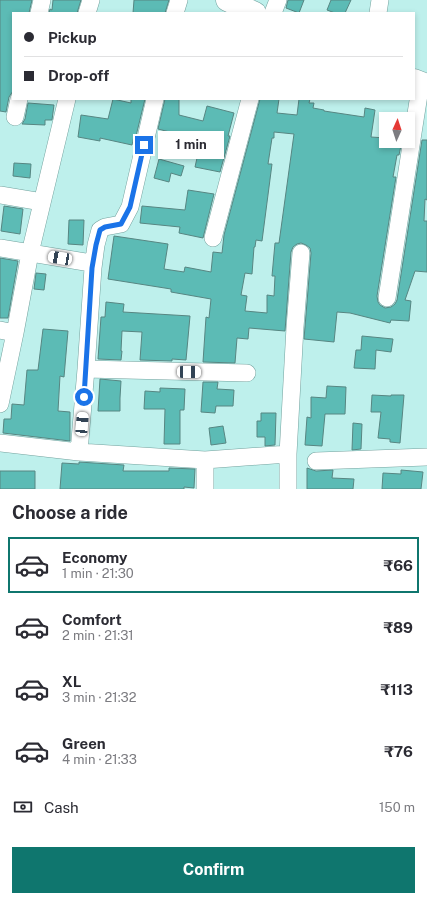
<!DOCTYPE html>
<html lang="en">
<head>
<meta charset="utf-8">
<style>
  body { margin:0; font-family:"Public Sans",sans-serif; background:#f7f7f7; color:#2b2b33; height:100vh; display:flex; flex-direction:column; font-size:15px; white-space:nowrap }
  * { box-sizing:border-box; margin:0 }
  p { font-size:13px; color:#7c7c81 }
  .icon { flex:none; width:22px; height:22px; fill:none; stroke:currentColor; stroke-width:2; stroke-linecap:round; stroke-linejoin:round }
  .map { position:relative; height:489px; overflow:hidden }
  .side { display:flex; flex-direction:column; background:#fff; flex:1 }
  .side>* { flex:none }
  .guide { position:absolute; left:12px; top:12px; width:403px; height:88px; border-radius:0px; box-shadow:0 2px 6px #0003; display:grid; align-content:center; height:88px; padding:0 12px; background:#fff }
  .needle { width:26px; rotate:3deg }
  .fabs { position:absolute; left:379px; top:112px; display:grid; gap:8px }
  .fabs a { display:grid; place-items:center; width:36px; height:36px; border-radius:0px; background:#fff; box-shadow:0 2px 6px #0003; font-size:20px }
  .end { position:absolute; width:18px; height:18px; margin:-9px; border:5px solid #1a73e8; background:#fff; box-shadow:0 0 0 2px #fff }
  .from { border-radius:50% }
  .bubble { position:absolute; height:28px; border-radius:0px; background:#fff; box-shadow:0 2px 6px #0003; font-size:13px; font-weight:700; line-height:28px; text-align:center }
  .car { position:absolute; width:12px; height:24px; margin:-12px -6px; border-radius:5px; box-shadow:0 0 3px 1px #0007; background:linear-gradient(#fff 24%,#345 0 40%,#fff 0 76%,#345 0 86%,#fff 0) }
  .guide b { display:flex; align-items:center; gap:14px; height:38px; font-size:15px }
  .guide b+b { border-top:1px solid #e1e1e2 }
  .guide i { width:10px; height:10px; background:#2b2b33 }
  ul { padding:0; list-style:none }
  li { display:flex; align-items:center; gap:12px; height:56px; margin:0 8px 6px; padding:0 4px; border:2px solid transparent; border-radius:0px }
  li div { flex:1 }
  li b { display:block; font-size:15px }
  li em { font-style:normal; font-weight:700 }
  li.active { border-color:#0f766e }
  li>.icon { width:36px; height:36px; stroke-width:1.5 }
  h2 { padding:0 12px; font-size:18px; line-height:48px }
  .pay { display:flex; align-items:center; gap:10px; height:44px; padding:0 12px; font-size:15px }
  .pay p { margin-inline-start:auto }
  .primary-button { display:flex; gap:8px; margin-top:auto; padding:8px 12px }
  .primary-button a { flex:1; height:46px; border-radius:0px; background:#0f766e; color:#fff; font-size:16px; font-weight:700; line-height:46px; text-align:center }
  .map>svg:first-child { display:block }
  .building { fill:#5cbbb5; stroke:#578682; fill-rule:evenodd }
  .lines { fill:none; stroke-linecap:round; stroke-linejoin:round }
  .minor-casing { stroke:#73a29e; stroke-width:18 }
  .major-casing { stroke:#73a29e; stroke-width:23 }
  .minor { stroke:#fff; stroke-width:17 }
  .major { stroke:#fff; stroke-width:22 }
  .route { stroke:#1a73e8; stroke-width:5 }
</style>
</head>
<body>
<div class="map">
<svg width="427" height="489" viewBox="0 0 427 489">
  <rect width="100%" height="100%" fill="#bef0ec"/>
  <path class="building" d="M 0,0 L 32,0 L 29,13 L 13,13 L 13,91 L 9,97 L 6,112 L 0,111 Z
    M 53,0 L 81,0 L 77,13 L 49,13 L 50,9 L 52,10 Z
    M 134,0 L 169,0 L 165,13 L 133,13 Z
    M 288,0 L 304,0 L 299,13 L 286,8 Z
    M 331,0 L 351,0 L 345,13 L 335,13 L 327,10 Z
    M 113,99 L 131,103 L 131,99 L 145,99 L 136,136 L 134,136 L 132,145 L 100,138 L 100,141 L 78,137 L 81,115 L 108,119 Z
    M 165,99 L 179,99 L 179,115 L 203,121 L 207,106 L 234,113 L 228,136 L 230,136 L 220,172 L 195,167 L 201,140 L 158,129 Z
    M 260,99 L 279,99 L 277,113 L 297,115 L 299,99 L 310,99 L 309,103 L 314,103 L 313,108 L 324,110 L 324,111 L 364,117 L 365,108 L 375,110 L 371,137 L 386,138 L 386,141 L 402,141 L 399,155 L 397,155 L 393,177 L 396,177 L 377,296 L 378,302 L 380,305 L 385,308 L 391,307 L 395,304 L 397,300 L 422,140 L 427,140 L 427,200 L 425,199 L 424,221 L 427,221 L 427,272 L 415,271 L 405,300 L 411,301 L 409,321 L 391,320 L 390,323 L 350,313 L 337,312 L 334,342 L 304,339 L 311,253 L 310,248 L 306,245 L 301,243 L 297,244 L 293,247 L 291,252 L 285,331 L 249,328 L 248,339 L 237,338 L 235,363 L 203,362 L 206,317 L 209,318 L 211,299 L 171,292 L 171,289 L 108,279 L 114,236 L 168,244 L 164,269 L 184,272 L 185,267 L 211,272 L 213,252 L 222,253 L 224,235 ZM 274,132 L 294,134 L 279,243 L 275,243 L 272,276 L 275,276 L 274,296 L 267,295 L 267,313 L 245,311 L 247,296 L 241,295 L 245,273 L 252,274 L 254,247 L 255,247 L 256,240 L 262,241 L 272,164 L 268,164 L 272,138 L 274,138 Z
    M 28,103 L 54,105 L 52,120 L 45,120 L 45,125 L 22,124 L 25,119 Z
    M 159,159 L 184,166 L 181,176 L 171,173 L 169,182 L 154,178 Z
    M 14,163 L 31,164 L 30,178 L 13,176 Z
    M 188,190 L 214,194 L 203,238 L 179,233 L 180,227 L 140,223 L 142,206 L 185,210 Z
    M 4,206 L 23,209 L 20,234 L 1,231 Z
    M 69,220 L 84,220 L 83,245 L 68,244 Z
    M 0,258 L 18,261 L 8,318 L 0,318 Z
    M 36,273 L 46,274 L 44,290 L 34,289 Z
    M 106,302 L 124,304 L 123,312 L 190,316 L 186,360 L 172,359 L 172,361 L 140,360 L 142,332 L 122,331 L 121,351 L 122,351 L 121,360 L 98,359 L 101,317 L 105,317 Z
    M 43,329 L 68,331 L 64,377 L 60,376 L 58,411 L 70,412 L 70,441 L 3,433 L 4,419 L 11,419 L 12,404 L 24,405 L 27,370 L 38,370 Z
    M 362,336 L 393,339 L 391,352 L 376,350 L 375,369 L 354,368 L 356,350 L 361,350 Z
    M 100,379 L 121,381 L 120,398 L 120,411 L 98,411 Z
    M 203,382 L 218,382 L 217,389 L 234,390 L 233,406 L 216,406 L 215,413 L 201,412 Z
    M 327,386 L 346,387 L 345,414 L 325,414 L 322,446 L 305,445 L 307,417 L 311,418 L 311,397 L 326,398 Z
    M 160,388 L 185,389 L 184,410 L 180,410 L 180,444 L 164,444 L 165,409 L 144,409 L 145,391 L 160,392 Z
    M 372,395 L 391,396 L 391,395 L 404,395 L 400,443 L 390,442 L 390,439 L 378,438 L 381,412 L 371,412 Z
    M 261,413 L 276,413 L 275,445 L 265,446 L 265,437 L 257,437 L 257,421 L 261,421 Z
    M 353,423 L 362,424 L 361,449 L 352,450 Z
    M 223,426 L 226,443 L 211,445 L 209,428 Z
    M 79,462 L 124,465 L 123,471 L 169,471 L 169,468 L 195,469 L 194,488 L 184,487 L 184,489 L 60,489 L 62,463 L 79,464 Z
    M 307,468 L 316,471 L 333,470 L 332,478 L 354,479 L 353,489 L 307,489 Z
    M 401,470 L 423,472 L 421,489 L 382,489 L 383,473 L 401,474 Z
    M 0,471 L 35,471 L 35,489 L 0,489 Z"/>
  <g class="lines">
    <defs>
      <path id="minor" d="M 39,13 L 42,0
        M 87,13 L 91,0
        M 175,13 L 179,0
        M 273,13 L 278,0
        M 378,13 L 380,0
        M 15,117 L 19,99
        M 0,195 L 42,202
        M 213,238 L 250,99
        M 0,248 L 91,263 L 93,268 L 86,369 L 79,452 L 205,460 L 288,454 L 288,489
        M 93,268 L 96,245 L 100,230 L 105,227 L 121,224 L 130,207 L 155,99
        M 387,298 L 421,82
        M 0,330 L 15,333
        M 86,369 L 247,373
        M 0,404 L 15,333 L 30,253 L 67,99
        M 0,443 L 79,452
        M 288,454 L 295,327 L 301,253
        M 205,460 L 205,489
        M 316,461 L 427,457"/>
      <path id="major" d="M 227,0 L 255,13
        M 414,80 L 427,85"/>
    </defs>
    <use href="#minor" class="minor-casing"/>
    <use href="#major" class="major-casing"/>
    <use href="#minor" class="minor"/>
    <use href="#major" class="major"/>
  </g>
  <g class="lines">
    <path class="route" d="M 84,397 L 92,268 L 96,245 L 100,230 L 105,227 L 121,224 L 130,207 L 144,145"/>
  </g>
</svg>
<div class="fabs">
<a><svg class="needle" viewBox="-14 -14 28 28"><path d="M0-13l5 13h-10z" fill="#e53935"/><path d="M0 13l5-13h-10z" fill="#7c7c81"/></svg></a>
</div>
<i class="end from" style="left:84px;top:397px"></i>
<i class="end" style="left:144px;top:145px"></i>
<div class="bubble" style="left:158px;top:131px;width:66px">1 min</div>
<i class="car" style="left:60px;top:258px;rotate:280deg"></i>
<i class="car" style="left:189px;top:372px;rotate:91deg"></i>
<i class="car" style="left:82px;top:424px;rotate:5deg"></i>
<div class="guide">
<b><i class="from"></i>Pickup</b>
<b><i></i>Drop-off</b>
</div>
</div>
<section class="side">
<h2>Choose a ride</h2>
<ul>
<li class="active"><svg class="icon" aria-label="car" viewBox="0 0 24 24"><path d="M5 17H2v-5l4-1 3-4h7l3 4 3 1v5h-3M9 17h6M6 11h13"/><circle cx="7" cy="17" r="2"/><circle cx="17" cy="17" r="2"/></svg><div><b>Economy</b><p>1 min · 21:30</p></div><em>₹66</em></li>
<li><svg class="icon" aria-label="car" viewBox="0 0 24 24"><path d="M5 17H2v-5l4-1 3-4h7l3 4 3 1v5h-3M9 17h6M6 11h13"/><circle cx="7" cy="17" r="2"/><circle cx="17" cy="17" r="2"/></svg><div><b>Comfort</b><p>2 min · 21:31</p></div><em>₹89</em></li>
<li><svg class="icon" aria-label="car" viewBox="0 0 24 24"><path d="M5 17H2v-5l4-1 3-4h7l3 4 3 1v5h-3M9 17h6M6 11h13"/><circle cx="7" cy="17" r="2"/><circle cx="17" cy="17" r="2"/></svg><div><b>XL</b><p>3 min · 21:32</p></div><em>₹113</em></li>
<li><svg class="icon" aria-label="car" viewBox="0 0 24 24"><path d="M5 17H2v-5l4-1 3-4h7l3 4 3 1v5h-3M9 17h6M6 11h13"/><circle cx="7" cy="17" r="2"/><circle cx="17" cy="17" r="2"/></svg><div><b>Green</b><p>4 min · 21:33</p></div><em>₹76</em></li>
</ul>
<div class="pay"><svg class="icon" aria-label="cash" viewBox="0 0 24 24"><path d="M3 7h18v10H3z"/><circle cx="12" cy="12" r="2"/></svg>Cash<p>150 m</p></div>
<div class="primary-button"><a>Confirm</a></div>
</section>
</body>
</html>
